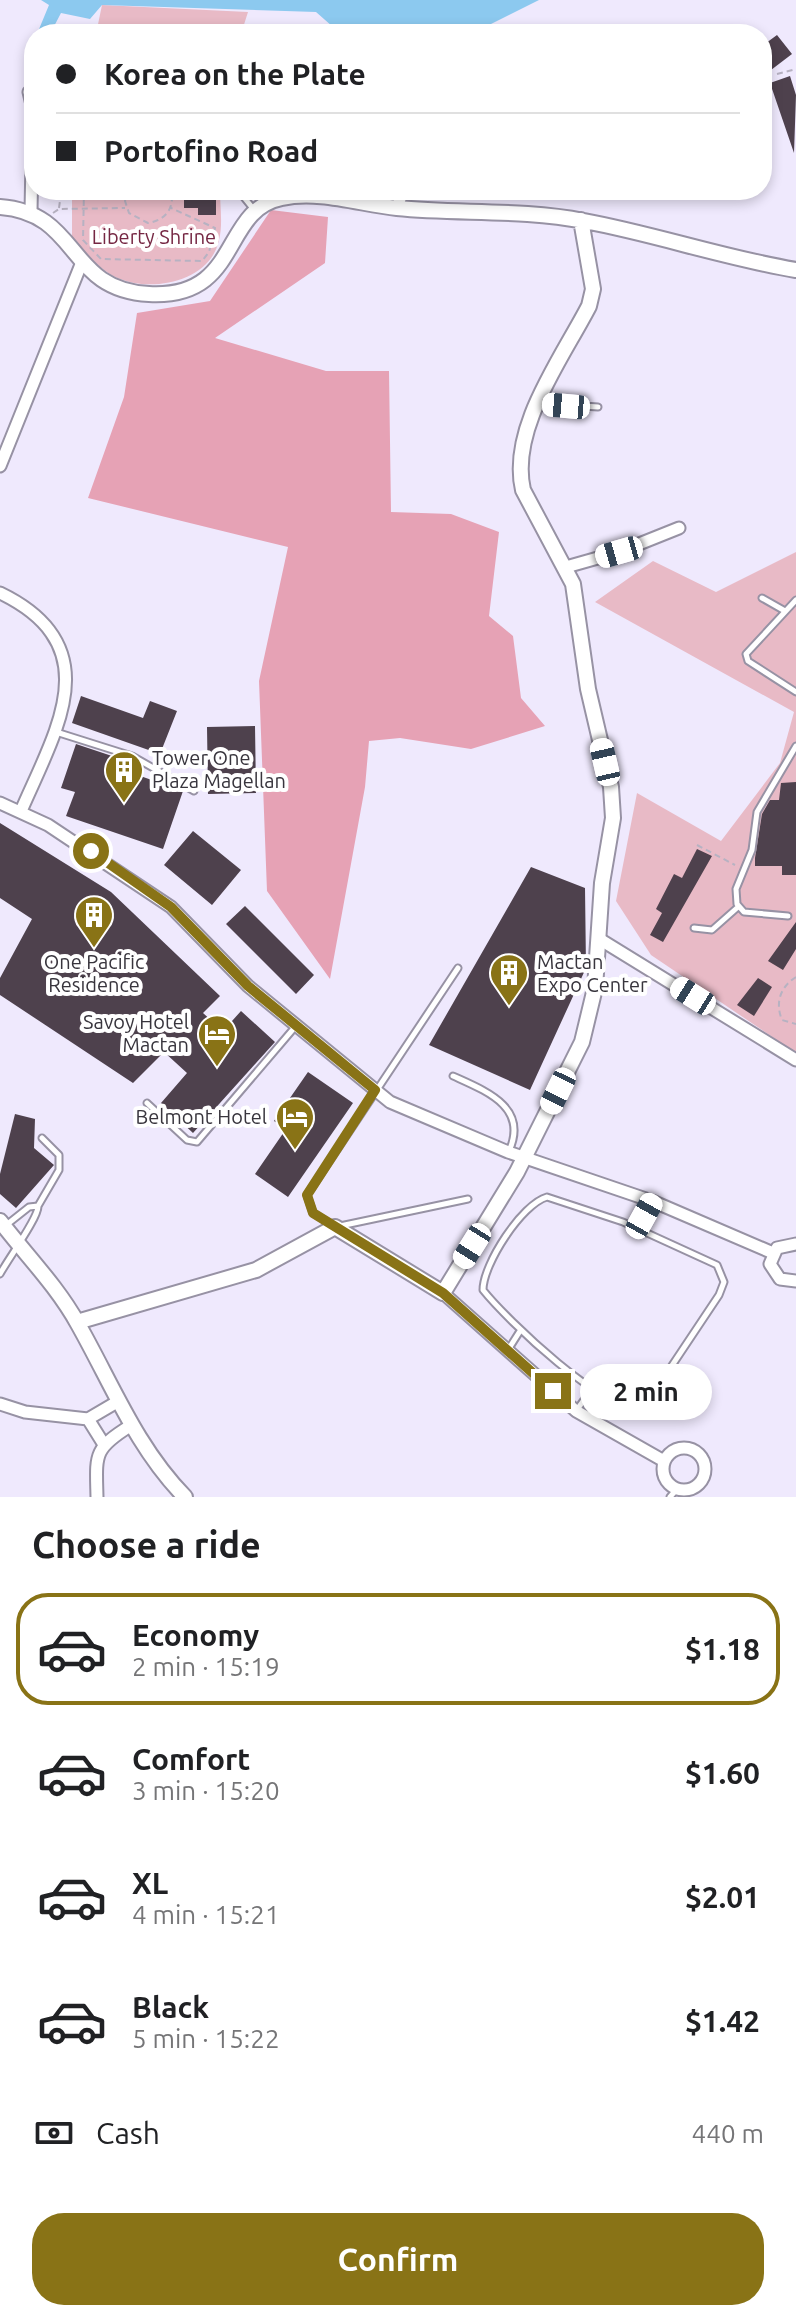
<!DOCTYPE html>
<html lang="en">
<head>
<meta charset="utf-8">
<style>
  body { margin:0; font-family:Ubuntu,sans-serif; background:#f6f6f6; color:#202124; height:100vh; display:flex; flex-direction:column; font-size:30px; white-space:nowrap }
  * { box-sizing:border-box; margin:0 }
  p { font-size:26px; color:#757577 }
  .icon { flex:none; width:44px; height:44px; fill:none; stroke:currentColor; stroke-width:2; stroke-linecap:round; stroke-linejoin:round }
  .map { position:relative; height:1497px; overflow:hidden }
  .details { display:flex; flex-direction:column; background:#fff; flex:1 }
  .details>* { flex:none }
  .top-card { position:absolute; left:24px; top:24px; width:748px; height:176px; border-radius:32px; box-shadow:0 4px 12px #0003; display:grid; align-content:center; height:176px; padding:0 32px; background:#fff }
  .end { position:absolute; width:36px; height:36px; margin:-18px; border:10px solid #897316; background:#fff; box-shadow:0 0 0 4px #fff }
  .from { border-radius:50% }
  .bubble { position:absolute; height:56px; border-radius:28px; background:#fff; box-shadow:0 4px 12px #0003; font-size:26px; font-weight:700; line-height:56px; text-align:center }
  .car { position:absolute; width:24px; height:48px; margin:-24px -12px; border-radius:10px; box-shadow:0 0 6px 2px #0007; background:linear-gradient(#fff 24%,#345 0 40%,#fff 0 76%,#345 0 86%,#fff 0) }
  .top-card b { display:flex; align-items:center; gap:28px; height:76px; font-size:30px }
  .top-card b+b { border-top:2px solid #e0e0e0 }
  .top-card i { width:20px; height:20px; background:#202124 }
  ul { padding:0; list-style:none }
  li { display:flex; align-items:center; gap:24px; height:112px; margin:0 16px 12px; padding:0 16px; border:4px solid transparent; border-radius:32px }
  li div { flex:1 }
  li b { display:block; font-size:30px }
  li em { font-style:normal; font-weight:700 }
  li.current { border-color:#897316 }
  li>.icon { width:72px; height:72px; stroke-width:1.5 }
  h2 { padding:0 32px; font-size:36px; line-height:96px }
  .pay { display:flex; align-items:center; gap:20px; height:88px; padding:0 32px; font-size:30px }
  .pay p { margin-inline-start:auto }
  .action { display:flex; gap:16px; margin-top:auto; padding:16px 32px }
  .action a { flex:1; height:92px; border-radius:32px; background:#897316; color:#fff; font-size:32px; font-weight:700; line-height:92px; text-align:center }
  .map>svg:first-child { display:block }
  .green { fill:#e8bac6 }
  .forest { fill:#e6a2b5 }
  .water { fill:#8cc9ef }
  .building { fill:#4e414d }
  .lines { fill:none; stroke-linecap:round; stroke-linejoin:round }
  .service-casing { stroke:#9792a4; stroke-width:9 }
  .minor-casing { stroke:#9792a4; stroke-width:15 }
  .tertiary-casing { stroke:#9792a4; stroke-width:18 }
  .path { stroke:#b7b2c2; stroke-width:2; stroke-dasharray:6 4; stroke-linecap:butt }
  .service { stroke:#fff; stroke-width:5 }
  .minor { stroke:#fff; stroke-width:11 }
  .tertiary { stroke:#fff; stroke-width:14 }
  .route { stroke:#897316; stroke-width:10 }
  .labels { text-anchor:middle; stroke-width:8; stroke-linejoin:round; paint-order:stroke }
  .park-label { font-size:20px; fill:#752743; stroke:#fff }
  .poi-label { font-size:20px; fill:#38353d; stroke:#fff; text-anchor:start }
</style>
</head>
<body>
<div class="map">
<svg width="796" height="1497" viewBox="0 0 796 1497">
  <rect width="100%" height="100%" fill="#efe9fd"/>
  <path class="green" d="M 102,5 L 248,12 L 241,34 L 96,34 Z
    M 35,190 L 220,190 C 220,206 223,225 219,240 C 211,279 159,291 126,281 C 103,275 88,255 72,239 L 72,194 L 35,195 Z
    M 796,552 L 796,1053 L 651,955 L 616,901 L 637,793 L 721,841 L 780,763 L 794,712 L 595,602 L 653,561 L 716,592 Z"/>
  <path class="forest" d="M 271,210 L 328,217 L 325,263 L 215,338 L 326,371 L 389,371 L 391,512 L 451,514 L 499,532 L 489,616 L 513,636 L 521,698 L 545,726 L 471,749 L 400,738 L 369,741 L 365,787 L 330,979 L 267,891 L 259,681 L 288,547 L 88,498 L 124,397 L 137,313 L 210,301 Z"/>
  <path class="water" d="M 41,0 L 539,0 L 471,34 L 341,34 L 316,12 L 102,5 L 90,19 L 61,13 L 50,34 L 37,34 L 49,5 Z"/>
  <path class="building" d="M 777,35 L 792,54 L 771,70 L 762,58 L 762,46 Z
    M 790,76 L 796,95 L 794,153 L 770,83 Z
    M 184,190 L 216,190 L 216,215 L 198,215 L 198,208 L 184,208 Z
    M 81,696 L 143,718 L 150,701 L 177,711 L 160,754 L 72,723 Z
    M 255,726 L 256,793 L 208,794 L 207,727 Z
    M 76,744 L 112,756 L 109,765 L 183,791 L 163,849 L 66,816 L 75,792 L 61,788 Z
    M 796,782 L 796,875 L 782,875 L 782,866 L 755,866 L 755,858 L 762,814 L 770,800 L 779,800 L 781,783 Z
    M 0,823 L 111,892 L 220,996 L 203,1013 L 223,1031 L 241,1011 L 275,1042 L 193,1133 L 161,1103 L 187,1073 L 164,1052 L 133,1083 L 0,995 L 0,978 L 32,919 L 0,898 Z
    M 193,831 L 241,870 L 212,905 L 164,865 Z
    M 697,849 L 712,856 L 663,942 L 650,935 L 662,913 L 656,909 L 674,874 L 682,878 Z
    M 531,867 L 585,888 L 586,968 L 530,1090 L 429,1045 Z
    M 245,906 L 314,975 L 296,994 L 226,924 Z
    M 796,922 L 796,949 L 783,970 L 768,961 Z
    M 758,978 L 772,987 L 754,1016 L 737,1005 Z
    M 308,1072 L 353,1103 L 288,1197 L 255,1174 L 286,1129 L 274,1121 Z
    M 15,1114 L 35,1119 L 34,1148 L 54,1165 L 16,1208 L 0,1194 L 0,1174 Z"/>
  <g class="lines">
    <defs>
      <path id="service" d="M 238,190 L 255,211
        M 540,403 L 598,407
        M 762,598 L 785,611
        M 796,600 L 746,654 L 748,661 L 796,692
        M 56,732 L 132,756 L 194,791
        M 788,916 L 744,912 L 737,904 L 736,889 L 752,850 L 757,812 L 796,746
        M 694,928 L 712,930 L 738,907
        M 453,1076 C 486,1091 529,1107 509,1151
        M 147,1103 L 187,1140 L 197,1142 L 295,1027
        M 547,1197 L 623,1222 L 717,1265 L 724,1282 L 719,1295 L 643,1409 C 605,1414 507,1320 483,1290 C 483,1264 522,1204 547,1197 Z
        M 331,1224 L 313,1213 L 307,1195 L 458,968
        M 5,1226 L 29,1207 L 38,1206 L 59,1170 L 59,1155 L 42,1138
        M 340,1226 L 468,1199
        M 638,1227 L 652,1201
        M 0,1274 C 8,1259 39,1217 38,1206
        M 508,1350 L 520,1331
        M 576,1411 L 594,1386
        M 670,1497 L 677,1489"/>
      <path id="minor" d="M 29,92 L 33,109 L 31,211
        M 397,208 L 403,190
        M 0,466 L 82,262
        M 566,567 L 619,552 L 679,528
        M 0,593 C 110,646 56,730 21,811
        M 0,803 L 48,825 L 171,907 L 248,986 L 390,1102 L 508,1152 L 652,1201 L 773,1253
        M 601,940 L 796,1060
        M 796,1244 L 777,1248 L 770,1264 L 780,1279 L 796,1281
        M 443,1293 L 576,1411 L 664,1461
        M 0,1404 L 25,1412 L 88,1419 L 117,1402
        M 88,1419 L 103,1443
        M663 1469a21 21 0 1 1 42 0a21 21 0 1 1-42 0Z
        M 97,1497 C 96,1455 93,1449 130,1426"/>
      <path id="tertiary" d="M 0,207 C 81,213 66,290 149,294 C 242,299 220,210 282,198 C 318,190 360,204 397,208 C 458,214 523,209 584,221 C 655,234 724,258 796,270
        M 0,1221 C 26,1255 57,1286 78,1324 C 112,1384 136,1447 185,1497
        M 77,1322 L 256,1270 L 335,1227 L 443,1293 L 517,1172 L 582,1042 L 595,988 L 602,883 L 613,818 L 611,787 L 588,689 L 573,584 L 523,490 C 509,429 561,360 589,306 L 593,289 L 581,220"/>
    </defs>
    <use href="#service" class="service-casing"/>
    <use href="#minor" class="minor-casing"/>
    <use href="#tertiary" class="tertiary-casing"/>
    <path class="path" d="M 777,74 L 796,69
      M 84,190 L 83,240 L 101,259 L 202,261 L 209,252 L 215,228 L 171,208
      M 127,190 L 125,201 L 129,213 L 148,223 C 166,220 175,208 171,190
      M 59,208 L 61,193
      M 53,213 L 59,209 L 125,208
      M 697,845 L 735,865
      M 796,977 C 780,987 775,1003 782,1020 L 796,1024"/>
    <use href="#service" class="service"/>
    <use href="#minor" class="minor"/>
    <use href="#tertiary" class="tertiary"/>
  </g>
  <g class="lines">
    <path class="route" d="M 91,851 L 171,907 L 248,986 L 375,1090 L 307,1195 L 313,1213 L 443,1293 L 553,1391"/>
  </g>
  <defs>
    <symbol id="building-pin" viewBox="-11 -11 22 30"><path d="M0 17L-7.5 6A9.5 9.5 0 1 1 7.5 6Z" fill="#897316" stroke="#fff"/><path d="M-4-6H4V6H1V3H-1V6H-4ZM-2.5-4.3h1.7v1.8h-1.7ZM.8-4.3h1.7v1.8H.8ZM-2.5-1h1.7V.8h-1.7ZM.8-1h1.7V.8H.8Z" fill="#fff"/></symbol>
    <symbol id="hotel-pin" viewBox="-11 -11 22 30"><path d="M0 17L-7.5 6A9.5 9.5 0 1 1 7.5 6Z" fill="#897316" stroke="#fff"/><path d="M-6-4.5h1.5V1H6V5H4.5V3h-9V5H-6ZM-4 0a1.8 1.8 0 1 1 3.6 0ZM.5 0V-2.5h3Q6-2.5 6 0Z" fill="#fff"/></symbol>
  </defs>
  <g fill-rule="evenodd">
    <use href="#building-pin" x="102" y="748" width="44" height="60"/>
    <use href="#building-pin" x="72" y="893" width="44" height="60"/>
    <use href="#building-pin" x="487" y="951" width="44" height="60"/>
    <use href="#hotel-pin" x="195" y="1012" width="44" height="60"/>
    <use href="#hotel-pin" x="273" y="1095" width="44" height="60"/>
  </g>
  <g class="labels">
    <g class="park-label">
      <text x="154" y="244">Liberty Shrine</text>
    </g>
    <g class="poi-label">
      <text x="152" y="765">Tower One<tspan x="152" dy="23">Plaza Magellan</tspan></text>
      <text x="94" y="969" text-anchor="middle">One Pacific<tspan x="94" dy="23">Residence</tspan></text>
      <text x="537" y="969">Mactan<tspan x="537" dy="23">Expo Center</tspan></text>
      <text x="189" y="1029" text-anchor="end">Savoy Hotel<tspan x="189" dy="23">Mactan</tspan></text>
      <text x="267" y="1124" text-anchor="end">Belmont Hotel</text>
    </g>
  </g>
</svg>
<i class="end from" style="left:91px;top:851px"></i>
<i class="end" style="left:553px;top:1391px"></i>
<div class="bubble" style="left:580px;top:1364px;width:132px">2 min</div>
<i class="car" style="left:566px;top:406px;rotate:275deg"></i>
<i class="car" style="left:619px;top:552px;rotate:254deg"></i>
<i class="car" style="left:605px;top:762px;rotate:347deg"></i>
<i class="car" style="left:693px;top:996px;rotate:302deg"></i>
<i class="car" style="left:558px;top:1091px;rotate:206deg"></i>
<i class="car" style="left:644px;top:1216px;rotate:29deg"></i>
<i class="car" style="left:472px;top:1246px;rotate:212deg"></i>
<div class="top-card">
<b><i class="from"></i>Korea on the Plate</b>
<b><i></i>Portofino Road</b>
</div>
</div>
<section class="details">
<h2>Choose a ride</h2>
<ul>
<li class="current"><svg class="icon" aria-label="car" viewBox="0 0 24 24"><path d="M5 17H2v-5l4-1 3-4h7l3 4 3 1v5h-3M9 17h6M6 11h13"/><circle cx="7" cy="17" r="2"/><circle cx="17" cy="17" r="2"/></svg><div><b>Economy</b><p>2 min · 15:19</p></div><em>$1.18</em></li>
<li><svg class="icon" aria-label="car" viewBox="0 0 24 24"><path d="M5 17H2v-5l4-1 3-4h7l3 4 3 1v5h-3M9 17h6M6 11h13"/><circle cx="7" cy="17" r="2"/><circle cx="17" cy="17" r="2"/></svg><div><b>Comfort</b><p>3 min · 15:20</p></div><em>$1.60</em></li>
<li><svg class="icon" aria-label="car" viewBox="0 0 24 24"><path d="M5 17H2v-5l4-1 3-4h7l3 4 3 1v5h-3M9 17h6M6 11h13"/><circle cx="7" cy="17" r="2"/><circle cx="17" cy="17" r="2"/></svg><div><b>XL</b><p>4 min · 15:21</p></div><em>$2.01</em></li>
<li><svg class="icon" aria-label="car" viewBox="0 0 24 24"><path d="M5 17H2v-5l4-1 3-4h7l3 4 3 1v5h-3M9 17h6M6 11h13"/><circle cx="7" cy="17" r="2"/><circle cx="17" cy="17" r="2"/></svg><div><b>Black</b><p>5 min · 15:22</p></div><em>$1.42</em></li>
</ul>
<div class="pay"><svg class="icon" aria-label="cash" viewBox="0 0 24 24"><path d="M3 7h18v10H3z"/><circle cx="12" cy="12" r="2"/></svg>Cash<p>440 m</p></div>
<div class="action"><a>Confirm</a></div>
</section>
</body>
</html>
